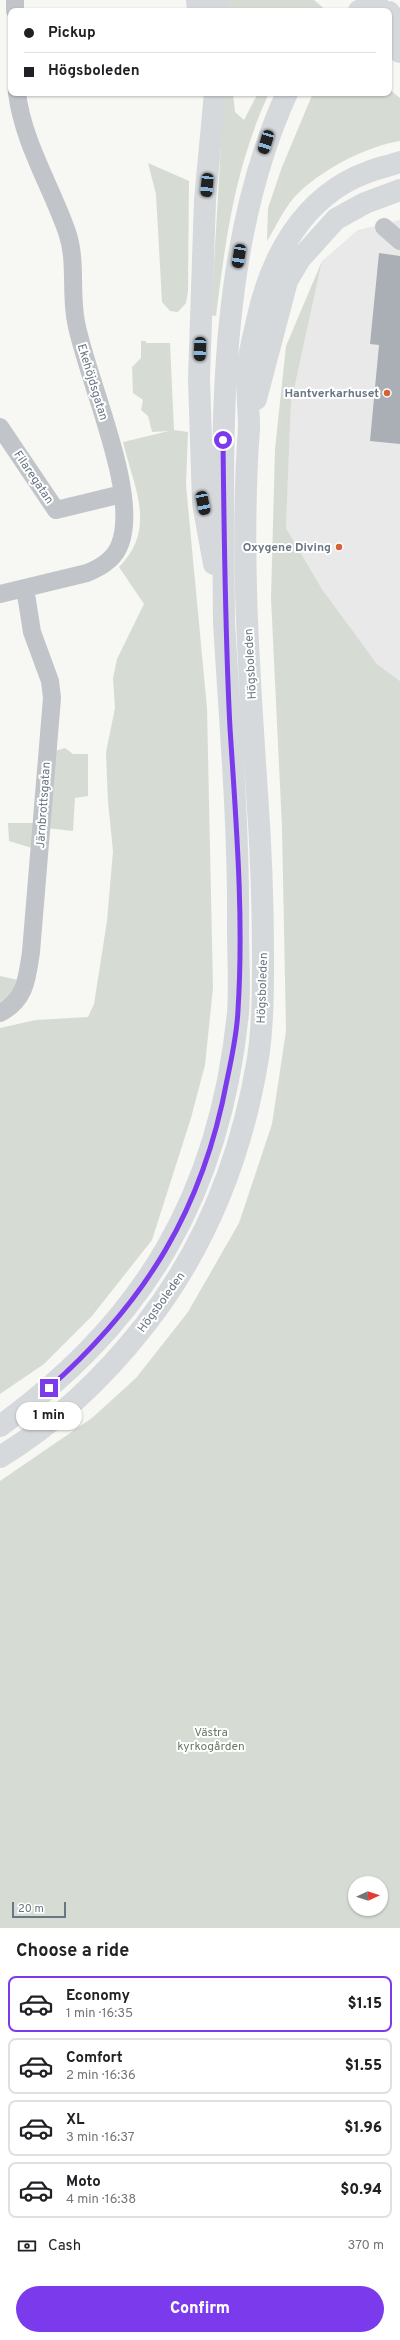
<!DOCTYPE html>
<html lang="en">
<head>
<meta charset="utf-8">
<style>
  body { margin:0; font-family:Overpass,sans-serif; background:#f6f6f6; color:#202124; height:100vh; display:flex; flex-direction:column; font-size:15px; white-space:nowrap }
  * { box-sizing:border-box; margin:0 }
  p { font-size:13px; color:#757577 }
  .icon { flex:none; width:22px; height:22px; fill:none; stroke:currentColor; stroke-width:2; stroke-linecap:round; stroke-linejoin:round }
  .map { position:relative; height:1928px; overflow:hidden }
  .sheet { display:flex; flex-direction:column; background:#fff; flex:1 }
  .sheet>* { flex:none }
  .top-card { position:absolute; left:8px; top:8px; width:384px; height:88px; border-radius:8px; box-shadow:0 1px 3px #0004; display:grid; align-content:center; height:88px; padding:0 16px; background:#fff }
  .needle { width:26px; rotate:86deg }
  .fabs { position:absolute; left:348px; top:1876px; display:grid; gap:8px }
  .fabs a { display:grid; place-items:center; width:40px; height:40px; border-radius:50%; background:#fff; box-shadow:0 1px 3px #0004; font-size:20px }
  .scale { position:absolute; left:12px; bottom:10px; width:54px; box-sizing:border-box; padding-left:4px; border:2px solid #697683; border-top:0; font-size:11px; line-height:14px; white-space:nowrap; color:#697683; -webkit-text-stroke:3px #fff; paint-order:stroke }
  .end { position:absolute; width:18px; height:18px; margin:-9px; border:5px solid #7c3aed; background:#fff; box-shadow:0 0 0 2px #fff }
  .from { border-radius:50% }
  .bubble { position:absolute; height:28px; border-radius:14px; background:#fff; box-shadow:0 1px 3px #0004; font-size:13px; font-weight:800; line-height:28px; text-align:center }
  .car { position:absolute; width:12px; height:24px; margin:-12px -6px; border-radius:5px; box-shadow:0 0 3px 1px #0007; background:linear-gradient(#222 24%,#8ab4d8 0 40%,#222 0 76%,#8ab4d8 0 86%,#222 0) }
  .top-card b { display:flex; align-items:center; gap:14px; height:38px; font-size:15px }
  .top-card b+b { border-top:1px solid #e0e0e0 }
  .top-card i { width:10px; height:10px; background:#202124 }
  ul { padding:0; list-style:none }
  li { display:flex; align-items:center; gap:12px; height:56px; margin:0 8px 6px; padding:0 8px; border:2px solid #e0e0e0; border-radius:8px }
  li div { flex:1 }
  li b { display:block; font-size:15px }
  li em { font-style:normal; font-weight:800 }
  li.on { border-color:#7c3aed }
  li>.icon { width:36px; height:36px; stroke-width:1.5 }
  h2 { padding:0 16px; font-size:18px; line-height:48px }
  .pay { display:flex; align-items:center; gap:10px; height:44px; padding:0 16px; font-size:15px }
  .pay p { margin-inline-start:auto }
  .primary-button { display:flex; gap:8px; margin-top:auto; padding:8px 16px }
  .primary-button a { flex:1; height:46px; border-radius:24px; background:#7c3aed; color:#fff; font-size:16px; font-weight:800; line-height:46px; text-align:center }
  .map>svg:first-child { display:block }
  .built { fill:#e8e9e8 }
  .green { fill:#d6dcd4; fill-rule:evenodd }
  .building { fill:#a9afb5 }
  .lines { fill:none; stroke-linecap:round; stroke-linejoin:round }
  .minor { stroke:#c1c4c8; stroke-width:18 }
  .major { stroke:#d5d9dc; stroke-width:22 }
  .highway { stroke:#d5d9dc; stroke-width:22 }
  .route { stroke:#7c3aed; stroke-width:5 }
  .poi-dot { fill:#d46237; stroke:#fff; stroke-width:1.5 }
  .labels { text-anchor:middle; stroke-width:4; stroke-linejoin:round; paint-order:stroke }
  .street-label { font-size:12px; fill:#697683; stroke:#fff }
  .poi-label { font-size:12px; font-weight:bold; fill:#697683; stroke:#fff; text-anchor:end }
  .park-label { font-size:12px; fill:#6a7b67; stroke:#fff }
</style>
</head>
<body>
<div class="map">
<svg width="400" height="1928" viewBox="0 0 400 1928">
  <rect width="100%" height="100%" fill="#f7f7f4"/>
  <path class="built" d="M 400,220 L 400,681 L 377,664 L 322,589 L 286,528 L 291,403 L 322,261 L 358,230 Z"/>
  <path class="green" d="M 228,0 L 314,0 L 327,11 L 227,11 Z
    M 389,89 L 400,98 L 400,141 C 365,146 310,175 289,204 C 281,215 275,228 267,241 L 268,208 L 282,167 L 313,93 L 389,93 Z
    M 224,93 L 233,93 L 235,112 L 244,120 L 258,93 L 269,93 C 235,167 226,236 216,316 L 211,315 Z
    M 148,163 L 189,181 L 188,291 L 186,303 L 178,312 L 170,311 L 162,302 L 156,194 Z
    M 322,261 L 291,403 L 286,528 L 322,589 L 377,664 L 400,681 L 400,1928 L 0,1928 L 0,1481 L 92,1418 L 136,1378 L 188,1312 L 239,1223 L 272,1124 L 286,1031 L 282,828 L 271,598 L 275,449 L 286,346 ZM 355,1883 L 381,1883 L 381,1909 L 355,1909 Z
    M 141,341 L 146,341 L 146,343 L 170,343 L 174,430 L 188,432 L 186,485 L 207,708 L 213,988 L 205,1065 L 191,1118 L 152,1240 L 92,1316 L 44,1364 L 0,1394 L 0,1028 L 36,1020 L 88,1017 L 94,1004 L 107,921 L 113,851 L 108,802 L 106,752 L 115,708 L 113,678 L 117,659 L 144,604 L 119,567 C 158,528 133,486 123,442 L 169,431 L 152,432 L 148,416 L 141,410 L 143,400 L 133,393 L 132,367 L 141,358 Z
    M 65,748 L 73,754 L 88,754 L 88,796 L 75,798 L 73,831 L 46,828 L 52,752 Z
    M 8,823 L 34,823 L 32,848 L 9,841 Z
    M 0,976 L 18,980 L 11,996 L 0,1002 Z"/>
  <path class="building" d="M 379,253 L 400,256 L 400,444 L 370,441 L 379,345 L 370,344 Z"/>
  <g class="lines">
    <path class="minor" d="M 15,11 L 15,0
      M 384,227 L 400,241
      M 0,427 L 56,510 L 122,494
      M 0,594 L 87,573 C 102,567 115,559 120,544 C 140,493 86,377 76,322 C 70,291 77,261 67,232 C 51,186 23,142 17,93
      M 0,1013 C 26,1000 27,978 31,952 L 52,698 L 50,681 L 32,632 L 25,588"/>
    <path class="major" d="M 0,1426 C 146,1321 220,1192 238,1013 C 240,985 238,956 238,929 C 239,826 230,724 224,622
      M 0,1457 C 56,1423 105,1376 145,1325 C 206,1247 242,1155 258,1058 C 263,1025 263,990 263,957 C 263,902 261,848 257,793 C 249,672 240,550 249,428"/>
    <path class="highway" d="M 197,0 L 198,11
      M 218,11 L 218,0
      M 359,11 L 377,0
      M 389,12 L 400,25
      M 389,41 L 400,52
      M 256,399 L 287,281 L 300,259 L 336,219 L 365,203 L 400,190
      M 249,428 C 249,408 246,387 248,367 C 249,353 253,338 256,325 C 269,260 302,196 368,172 C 378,168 389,166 400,162
      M 214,564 L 203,503 L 199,379 L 205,200 L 215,93
      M 224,622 C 223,447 213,255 287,93"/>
  </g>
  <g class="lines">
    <path class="route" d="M 49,1388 C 146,1302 203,1209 227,1080 C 232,1057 237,1033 238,1010 C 244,916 236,821 230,728 C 225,632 224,536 223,440"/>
  </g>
  <g class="poi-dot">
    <circle cx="387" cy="393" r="4"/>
    <circle cx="339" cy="547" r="4"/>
  </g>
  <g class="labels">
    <g class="street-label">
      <text transform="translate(93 382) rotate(73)" y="4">Ekehöjdsgatan</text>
      <text transform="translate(34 477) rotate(56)" y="4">Filaregatan</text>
      <text transform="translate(250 664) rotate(-93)" y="4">Högsboleden</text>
      <text transform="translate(43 805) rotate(-86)" y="4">Järnbrottsgatan</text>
      <text transform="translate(262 988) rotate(-88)" y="4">Högsboleden</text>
      <text transform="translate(161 1302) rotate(-54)" y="4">Högsboleden</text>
    </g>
    <g class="poi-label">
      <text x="379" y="397">Hantverkarhuset</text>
      <text x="331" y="551">Oxygene Diving</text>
    </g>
    <g class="park-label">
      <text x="211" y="1736">Västra<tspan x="211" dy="14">kyrkogården</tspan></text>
    </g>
  </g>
</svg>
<div class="fabs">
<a><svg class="needle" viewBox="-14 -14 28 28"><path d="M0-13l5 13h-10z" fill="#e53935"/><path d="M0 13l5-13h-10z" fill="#757577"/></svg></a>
</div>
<div class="scale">20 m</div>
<i class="end from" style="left:223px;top:440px"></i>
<i class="end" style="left:49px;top:1388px"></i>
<div class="bubble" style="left:16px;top:1402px;width:66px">1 min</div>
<i class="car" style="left:266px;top:142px;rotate:197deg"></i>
<i class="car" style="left:207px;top:185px;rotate:185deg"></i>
<i class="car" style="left:239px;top:256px;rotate:189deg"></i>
<i class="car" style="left:200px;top:349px;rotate:182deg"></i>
<i class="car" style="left:203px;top:503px;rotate:169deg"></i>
<div class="top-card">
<b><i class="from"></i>Pickup</b>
<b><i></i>Högsboleden</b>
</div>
</div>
<section class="sheet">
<h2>Choose a ride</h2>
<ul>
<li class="on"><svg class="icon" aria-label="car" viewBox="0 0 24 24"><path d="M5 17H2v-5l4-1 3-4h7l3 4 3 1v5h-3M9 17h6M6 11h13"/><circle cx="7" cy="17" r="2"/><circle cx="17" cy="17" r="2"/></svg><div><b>Economy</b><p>1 min · 16:35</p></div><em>$1.15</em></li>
<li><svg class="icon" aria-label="car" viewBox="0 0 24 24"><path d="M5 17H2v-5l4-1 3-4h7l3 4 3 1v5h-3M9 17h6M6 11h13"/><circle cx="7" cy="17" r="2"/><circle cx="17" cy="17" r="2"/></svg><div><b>Comfort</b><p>2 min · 16:36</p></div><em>$1.55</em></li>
<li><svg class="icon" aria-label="car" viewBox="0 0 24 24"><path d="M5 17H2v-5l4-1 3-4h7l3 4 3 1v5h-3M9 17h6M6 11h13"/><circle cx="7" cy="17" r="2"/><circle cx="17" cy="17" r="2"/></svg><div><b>XL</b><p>3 min · 16:37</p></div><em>$1.96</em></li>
<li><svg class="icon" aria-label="car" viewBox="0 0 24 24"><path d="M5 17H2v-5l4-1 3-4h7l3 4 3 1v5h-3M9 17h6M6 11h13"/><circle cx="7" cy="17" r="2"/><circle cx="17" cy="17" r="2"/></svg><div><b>Moto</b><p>4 min · 16:38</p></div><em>$0.94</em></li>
</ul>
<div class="pay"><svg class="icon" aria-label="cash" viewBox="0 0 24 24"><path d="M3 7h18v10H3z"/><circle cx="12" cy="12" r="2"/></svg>Cash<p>370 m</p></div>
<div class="primary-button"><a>Confirm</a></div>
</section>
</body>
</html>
